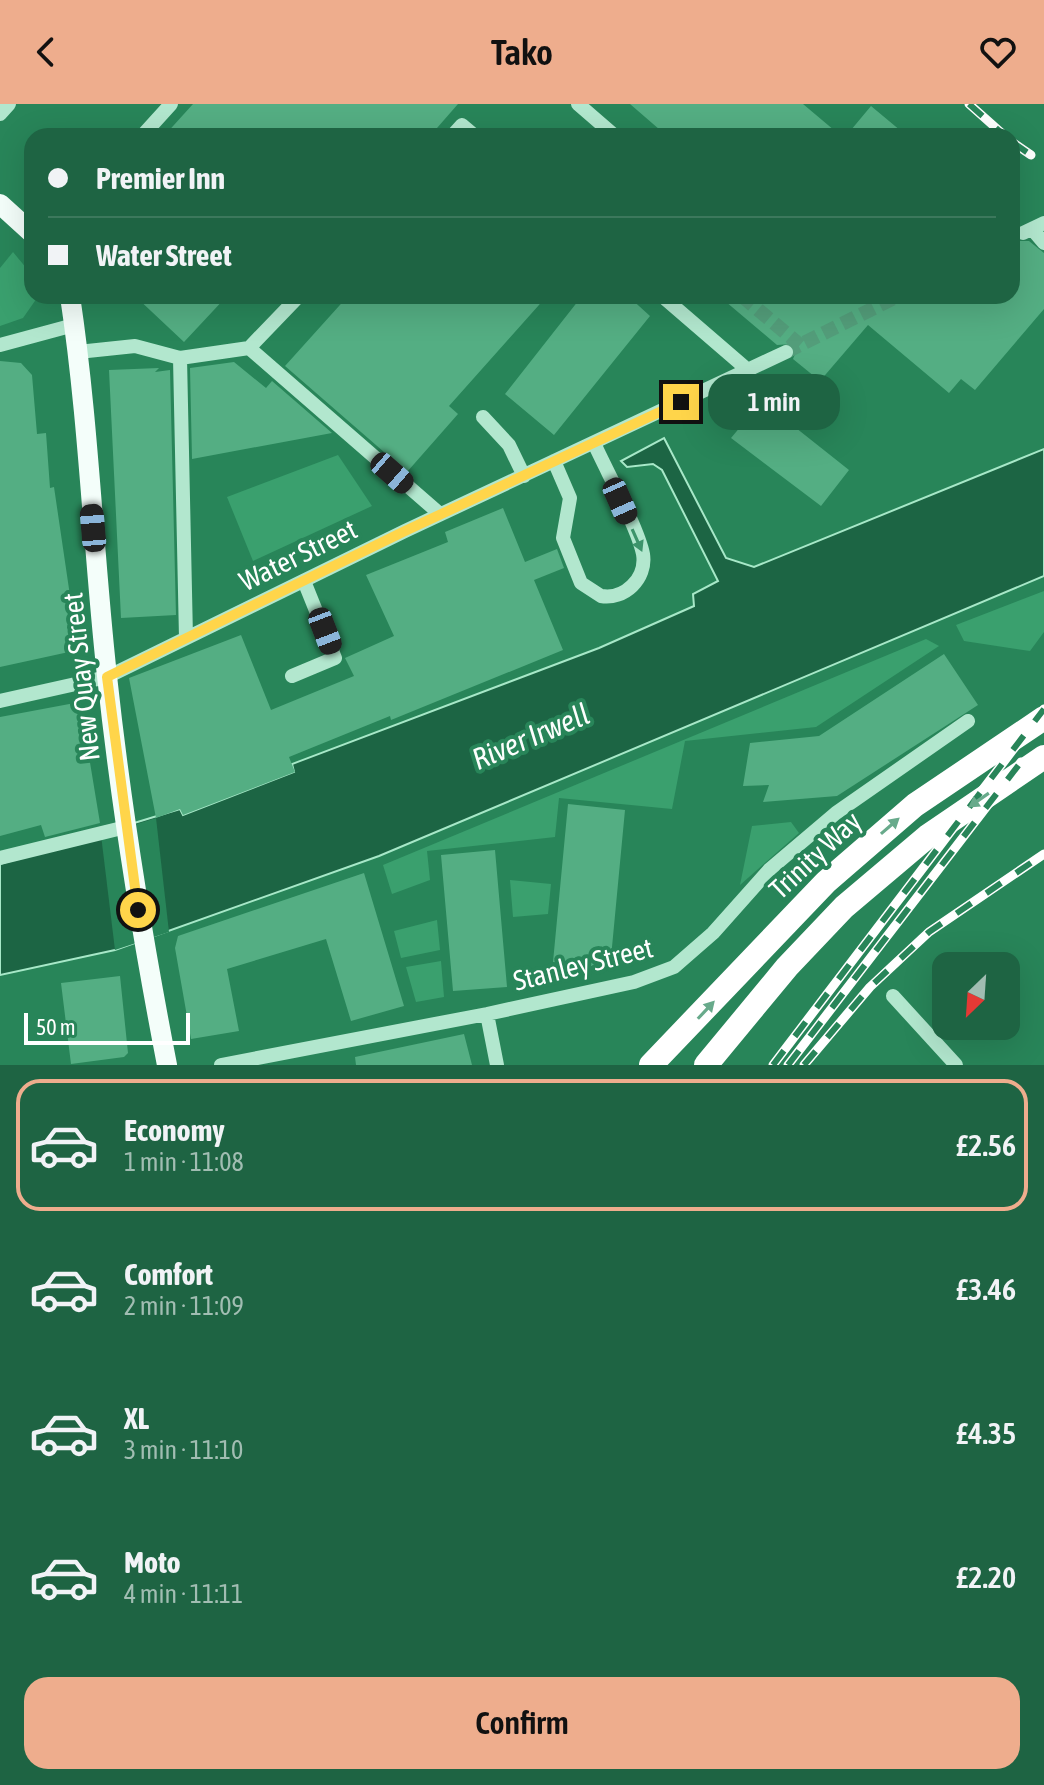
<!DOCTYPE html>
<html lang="en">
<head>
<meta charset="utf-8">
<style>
  body { margin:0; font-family:"Asap Condensed",sans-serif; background:#2b6d4e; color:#f1f3f6; height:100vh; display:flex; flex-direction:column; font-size:30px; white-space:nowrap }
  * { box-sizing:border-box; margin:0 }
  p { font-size:26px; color:#a1bdb2 }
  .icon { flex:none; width:44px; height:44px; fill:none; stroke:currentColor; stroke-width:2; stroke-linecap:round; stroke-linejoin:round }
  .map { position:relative; height:961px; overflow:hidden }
  .panel { display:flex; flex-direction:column; background:#1e6443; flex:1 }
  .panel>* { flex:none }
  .guide { position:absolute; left:24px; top:24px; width:996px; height:176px; border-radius:24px; box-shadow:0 8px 32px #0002; display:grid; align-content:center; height:176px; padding:0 24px; background:#1e6443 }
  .needle { width:52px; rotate:205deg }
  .buttons { position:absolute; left:932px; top:848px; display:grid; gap:16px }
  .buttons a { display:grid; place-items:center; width:88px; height:88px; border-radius:16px; background:#1e6443; box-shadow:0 8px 32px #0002; font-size:40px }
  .scale { position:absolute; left:24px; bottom:20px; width:166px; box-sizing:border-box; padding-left:8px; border:4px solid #fff; border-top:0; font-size:22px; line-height:28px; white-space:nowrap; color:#fff; -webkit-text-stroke:6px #288559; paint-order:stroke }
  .end { position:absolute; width:36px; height:36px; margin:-18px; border:10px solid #ffd54a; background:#111; box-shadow:0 0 0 4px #111 }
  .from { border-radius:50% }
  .bubble { position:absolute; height:56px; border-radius:24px; background:#1e6443; box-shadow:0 8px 32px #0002; font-size:26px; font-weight:600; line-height:56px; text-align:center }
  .car { position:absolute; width:24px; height:48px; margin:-24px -12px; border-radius:10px; box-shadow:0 0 6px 2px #0007; background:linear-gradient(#222 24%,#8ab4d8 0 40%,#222 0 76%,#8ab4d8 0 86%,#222 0) }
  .guide b { display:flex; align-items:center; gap:28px; height:76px; font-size:30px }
  .guide b+b { border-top:2px solid #3c785c }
  .guide i { width:20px; height:20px; background:#f1f3f6 }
  ul { padding:14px 0 0; list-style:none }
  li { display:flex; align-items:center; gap:24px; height:132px; margin:0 16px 12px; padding:0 8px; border:4px solid transparent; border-radius:24px }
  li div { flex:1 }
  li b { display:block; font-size:30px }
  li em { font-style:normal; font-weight:600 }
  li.active { border-color:#eead8d }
  li>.icon { width:72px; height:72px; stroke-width:1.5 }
  .button { display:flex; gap:16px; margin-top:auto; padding:16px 24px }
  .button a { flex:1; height:92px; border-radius:24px; background:#eead8d; color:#111; font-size:32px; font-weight:600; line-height:92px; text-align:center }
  header { display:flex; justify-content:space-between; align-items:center; height:104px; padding:0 24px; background:#eead8d; color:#111; font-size:36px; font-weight:600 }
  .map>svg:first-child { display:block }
  .green { fill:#3aa06e }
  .water { fill:#1c6544; stroke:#a7e8c8; stroke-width:2 }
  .pier { fill:#288559 }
  .building { fill:#54ae83 }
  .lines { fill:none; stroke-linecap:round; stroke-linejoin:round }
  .minor-tunnel { stroke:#539d7a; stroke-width:14; stroke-dasharray:14 7; stroke-linecap:butt }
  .minor { stroke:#b2e7ce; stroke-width:14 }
  .major { stroke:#f4fefa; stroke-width:20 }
  .highway { stroke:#fff; stroke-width:24 }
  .rail-casing { stroke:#fff; stroke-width:9 }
  .rail { stroke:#288559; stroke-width:6; stroke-dasharray:18; stroke-linecap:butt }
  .oneway { fill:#3d946b }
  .oneway2 { fill:#68aa8b }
  .route { stroke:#ffd54a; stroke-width:10 }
  .labels { text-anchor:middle; stroke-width:8; stroke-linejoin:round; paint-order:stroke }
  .street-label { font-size:28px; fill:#fff; stroke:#288559 }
  .water-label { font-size:30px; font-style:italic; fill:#fcfefd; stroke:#288559 }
</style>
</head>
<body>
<header><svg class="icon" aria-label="back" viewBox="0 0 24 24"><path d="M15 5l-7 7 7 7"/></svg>Tako<svg class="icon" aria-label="heart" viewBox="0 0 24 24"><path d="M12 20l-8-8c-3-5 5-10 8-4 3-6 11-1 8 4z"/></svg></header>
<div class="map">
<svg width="1044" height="961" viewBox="0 0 1044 961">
  <rect width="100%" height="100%" fill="#288559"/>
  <path class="green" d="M 13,148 L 32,171 L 32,192 L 37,194 L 23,214 L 0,222 L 0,164 Z
    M 338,351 L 372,402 L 253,457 L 227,393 Z
    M 1044,487 L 1044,528 L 1030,547 L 964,537 L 956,521 Z
    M 926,535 L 939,542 L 816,623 L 685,637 L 672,705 L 559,694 L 555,733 L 427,747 L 430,776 L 392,790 L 383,761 Z
    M 791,718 L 799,729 L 740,781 L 752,722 Z
    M 510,776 L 551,780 L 548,810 L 513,813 Z
    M 437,816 L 440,846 L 401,854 L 394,827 Z
    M 441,857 L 444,893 L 416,898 L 406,863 Z"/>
  <path class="water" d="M 664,334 L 726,454 L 754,463 L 1044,345 L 1044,472 L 379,752 L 115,846 L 0,871 L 0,760 L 180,705 L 183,711 L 294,668 L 292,660 L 599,544 L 694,502 L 693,490 L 718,477 L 662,366 L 653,360 L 627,363 L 621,357 Z"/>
  <path class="pier" d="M 156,714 L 169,828 L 115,846 L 101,731 Z"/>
  <path class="building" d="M 193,0 L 458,0 L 430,32 L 164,32 Z
    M 630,0 L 803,0 L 841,32 L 667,32 Z
    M 871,2 L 907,32 L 846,32 Z
    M 1012,121 L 1017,137 L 1029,137 L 1044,149 L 1044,205 L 975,286 L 961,275 L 949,289 L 868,221 L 820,277 L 793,255 L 796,248 L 792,240 L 777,241 L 719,192 L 1012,192 Z
    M 135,192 L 227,192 L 184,238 Z
    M 348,192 L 547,192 L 449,302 L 458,310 L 407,368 L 285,262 Z
    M 582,192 L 628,192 L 650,212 L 554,331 L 505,290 Z
    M 0,257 L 21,259 L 32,271 L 37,330 L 46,329 L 50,384 L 54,383 L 78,546 L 0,563 Z
    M 234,258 L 266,284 L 272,277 L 332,329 L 192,355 L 190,264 Z
    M 159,264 L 155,268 L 170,266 L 176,511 L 121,514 L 109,266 Z
    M 762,297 L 849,366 L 821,402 L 731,334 Z
    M 503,404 L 525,458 L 557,445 L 564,464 L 534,476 L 563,546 L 391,616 L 390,612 L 289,653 L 295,668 L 183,711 L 180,705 L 156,714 L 129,574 L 241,531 L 271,606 L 354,572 L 345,554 L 394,532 L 366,471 L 448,438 L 445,428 Z
    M 944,550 L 978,601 L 837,692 L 763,698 L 769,681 L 743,682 L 750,639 L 819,632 Z
    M 80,598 L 100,719 L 45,733 L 41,721 L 0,732 L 0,613 Z
    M 568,700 L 625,706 L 610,864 L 553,858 Z
    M 495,746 L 507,883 L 453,887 L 441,751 Z
    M 364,769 L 404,902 L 351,917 L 326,835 L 227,865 L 239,927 L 191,935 L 175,844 L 178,832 Z
    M 120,872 L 128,949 L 124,953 L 71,960 L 61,879 Z
    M 464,930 L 472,961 L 356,961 L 355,953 Z"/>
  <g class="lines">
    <path class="minor-tunnel" d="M 742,192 L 800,241
      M 786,248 L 898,192"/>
    <path class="minor" d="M 578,0 L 615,32
      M 0,10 L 9,0
      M 142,32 L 171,0
      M 452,32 L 462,21 L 475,32
      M 1032,125 L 1044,139
      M 1023,129 L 1044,119
      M 299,192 L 249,244 L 440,410
      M 662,192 L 749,267
      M 0,241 L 74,221
      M 78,248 L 135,242 L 180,254 L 249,244
      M 180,254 L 186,534
      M 483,313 L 509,341 L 524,372
      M 554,357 L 570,394 L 563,434 L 581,479 L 601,492 C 624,496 647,475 643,450 C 638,424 606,366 594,339
      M 292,572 L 335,554 L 304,477
      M 0,597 L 107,573 L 405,427 L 786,248
      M 0,754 L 126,723
      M 893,892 L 956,961
      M 487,910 L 497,961
      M 221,961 L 487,910 L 634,878 L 674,863 L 713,829 L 770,765 L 836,709 L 968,617"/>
    <path class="major" d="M 0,100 L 32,129
      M 70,192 C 89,318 93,445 107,572 C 121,702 142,832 167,961"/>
    <path class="highway" d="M 651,961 L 826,778 L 915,701 L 1044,614
      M 706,961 L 787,863 L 844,803 L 928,732 L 1044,653"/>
    <defs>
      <path id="rail" d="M 969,0 L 1005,32
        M 1012,38 L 1031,51
        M 773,961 L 1044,605
        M 788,961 L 1021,658
        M 804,961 L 870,883 L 929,828 L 1044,750"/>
    </defs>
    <use href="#rail" class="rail-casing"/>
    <use href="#rail" class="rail"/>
  </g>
  <defs><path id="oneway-solid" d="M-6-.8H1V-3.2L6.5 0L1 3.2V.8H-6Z" transform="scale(2)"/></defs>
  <use class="oneway" href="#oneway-solid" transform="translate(637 436) rotate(66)"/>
  <g class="oneway2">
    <use href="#oneway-solid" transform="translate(979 696) rotate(145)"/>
    <use href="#oneway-solid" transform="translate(890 722) rotate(-41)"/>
    <use href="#oneway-solid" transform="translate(706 906) rotate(-47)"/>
  </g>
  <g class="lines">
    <path class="route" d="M 138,806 L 107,573 L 405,427 L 681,298"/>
  </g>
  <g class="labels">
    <g class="street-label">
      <text transform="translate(298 451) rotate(-26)" y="10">Water Street</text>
      <text transform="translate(81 573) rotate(-96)" y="10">New Quay Street</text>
      <text transform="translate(815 751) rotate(-43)" y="10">Trinity Way</text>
      <text transform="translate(583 860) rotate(-14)" y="10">Stanley Street</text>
    </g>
    <g class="water-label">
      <text transform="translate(531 633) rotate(-23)" y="10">River Irwell</text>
    </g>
  </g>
</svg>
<div class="buttons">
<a><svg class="needle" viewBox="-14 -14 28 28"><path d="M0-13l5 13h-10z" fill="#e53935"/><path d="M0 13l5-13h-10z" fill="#a1bdb2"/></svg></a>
</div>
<div class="scale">50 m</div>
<i class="end from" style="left:138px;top:806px"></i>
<i class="end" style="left:681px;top:298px"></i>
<div class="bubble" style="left:708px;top:270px;width:132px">1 min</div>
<i class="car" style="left:392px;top:369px;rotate:131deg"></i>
<i class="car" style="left:620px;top:397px;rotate:156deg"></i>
<i class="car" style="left:93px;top:424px;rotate:355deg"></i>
<i class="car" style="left:325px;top:527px;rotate:159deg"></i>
<div class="guide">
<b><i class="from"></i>Premier Inn</b>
<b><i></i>Water Street</b>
</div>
</div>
<section class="panel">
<ul>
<li class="active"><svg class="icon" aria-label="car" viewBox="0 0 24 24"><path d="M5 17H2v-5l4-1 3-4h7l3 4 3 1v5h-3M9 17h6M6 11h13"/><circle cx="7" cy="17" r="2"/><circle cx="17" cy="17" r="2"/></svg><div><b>Economy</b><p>1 min · 11:08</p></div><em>£2.56</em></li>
<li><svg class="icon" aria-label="car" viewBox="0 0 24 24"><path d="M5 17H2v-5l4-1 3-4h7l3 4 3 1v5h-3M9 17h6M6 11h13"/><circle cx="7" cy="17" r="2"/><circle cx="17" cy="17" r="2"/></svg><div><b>Comfort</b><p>2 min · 11:09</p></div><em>£3.46</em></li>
<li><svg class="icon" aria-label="car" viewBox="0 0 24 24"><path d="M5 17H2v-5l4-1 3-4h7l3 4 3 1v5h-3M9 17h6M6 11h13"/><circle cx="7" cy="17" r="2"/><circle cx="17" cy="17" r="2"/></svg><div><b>XL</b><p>3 min · 11:10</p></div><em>£4.35</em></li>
<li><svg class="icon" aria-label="car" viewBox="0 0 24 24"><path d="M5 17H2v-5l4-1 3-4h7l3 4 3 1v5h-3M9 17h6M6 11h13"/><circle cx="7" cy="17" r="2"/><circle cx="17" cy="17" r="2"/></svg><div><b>Moto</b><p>4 min · 11:11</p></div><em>£2.20</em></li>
</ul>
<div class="button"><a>Confirm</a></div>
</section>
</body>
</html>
